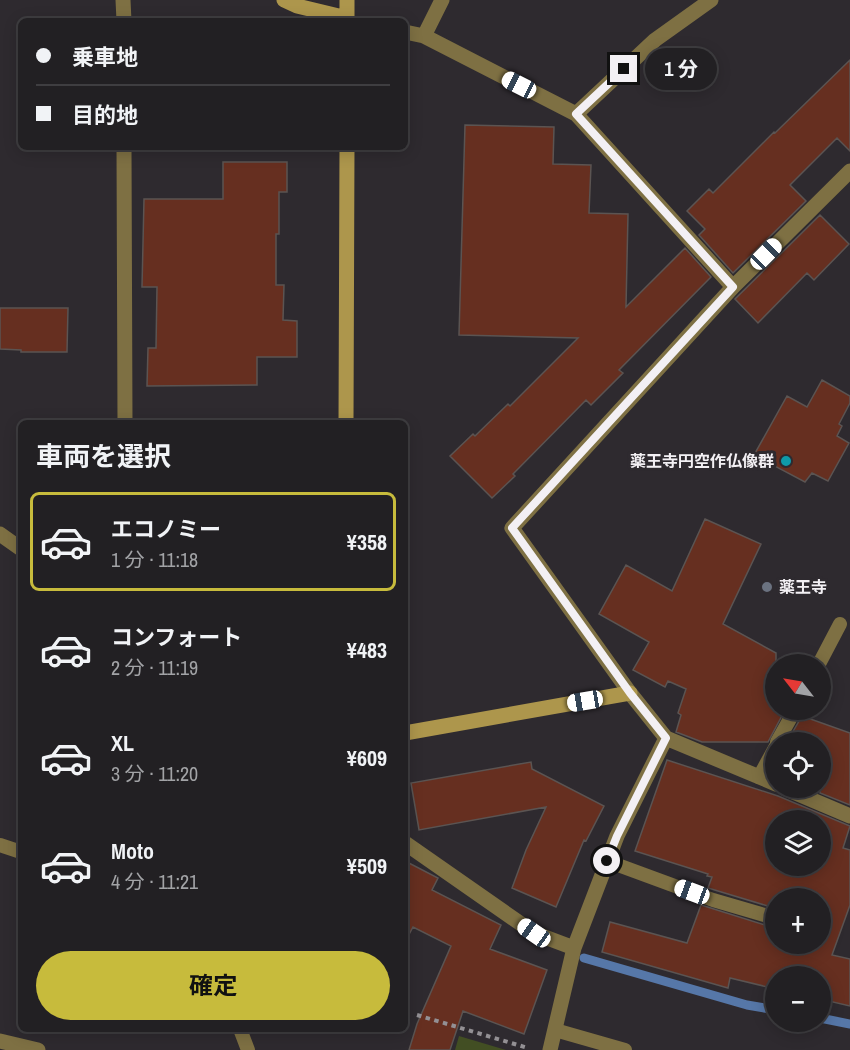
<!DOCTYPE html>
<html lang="ja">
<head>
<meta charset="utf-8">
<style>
  body { margin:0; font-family:"Archivo Narrow","Noto Sans JP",sans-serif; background:#2a282b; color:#f1f3f6; height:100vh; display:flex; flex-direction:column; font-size:22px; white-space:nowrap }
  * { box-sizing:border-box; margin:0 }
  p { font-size:20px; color:#a2a3a6 }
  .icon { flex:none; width:33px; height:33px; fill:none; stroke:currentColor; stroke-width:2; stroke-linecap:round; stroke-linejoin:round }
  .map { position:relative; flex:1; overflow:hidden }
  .drawer { position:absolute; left:18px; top:420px; width:390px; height:612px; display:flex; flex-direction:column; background:#222023; border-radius:9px; box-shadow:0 3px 15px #0003,0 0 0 2px #3f3e41 }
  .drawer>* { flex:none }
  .hud { position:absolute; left:18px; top:18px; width:390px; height:132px; border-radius:9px; box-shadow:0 3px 15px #0003,0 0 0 2px #3f3e41; display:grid; align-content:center; height:132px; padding:0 18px; background:#222023 }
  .needle { width:39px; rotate:301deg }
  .tools { position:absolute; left:765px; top:654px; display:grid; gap:12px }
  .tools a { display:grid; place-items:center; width:66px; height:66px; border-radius:50%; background:#222023; box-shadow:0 3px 15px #0003,0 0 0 2px #3f3e41; font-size:30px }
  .end { position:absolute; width:27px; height:27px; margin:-14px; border:8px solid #f3f0f4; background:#111; box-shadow:0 0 0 3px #111 }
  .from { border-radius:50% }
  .bubble { position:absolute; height:42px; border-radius:21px; background:#222023; box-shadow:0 3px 15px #0003,0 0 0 2px #3f3e41; font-size:20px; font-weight:700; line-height:42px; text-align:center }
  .car { position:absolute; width:18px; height:36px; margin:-18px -9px; border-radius:8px; box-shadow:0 0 4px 2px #0007; background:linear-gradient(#fff 24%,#345 0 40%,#fff 0 76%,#345 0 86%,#fff 0) }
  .hud b { display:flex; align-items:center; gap:21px; height:57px; font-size:22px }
  .hud b+b { border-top:2px solid #3f3e41 }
  .hud i { width:15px; height:15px; background:#f1f3f6 }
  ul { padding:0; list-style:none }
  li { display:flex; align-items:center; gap:18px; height:99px; margin:0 12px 9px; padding:0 6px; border:3px solid transparent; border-radius:9px }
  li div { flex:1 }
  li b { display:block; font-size:22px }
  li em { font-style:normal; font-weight:700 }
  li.on { border-color:#c7bb3c }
  li>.icon { width:54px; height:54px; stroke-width:1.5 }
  h2 { padding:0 18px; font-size:27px; line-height:72px }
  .button { display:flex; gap:12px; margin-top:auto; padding:12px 18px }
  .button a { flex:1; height:69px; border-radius:36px; background:#c7bb3c; color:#111; font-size:24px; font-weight:700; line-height:69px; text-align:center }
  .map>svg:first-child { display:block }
  .green { fill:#424e23 }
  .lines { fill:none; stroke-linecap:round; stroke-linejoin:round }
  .stream { stroke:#5677a8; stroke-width:9 }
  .building { fill:#662f20; stroke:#5b5452; stroke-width:1.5; fill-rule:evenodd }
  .path { stroke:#939094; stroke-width:4; stroke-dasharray:4.5 4.5; stroke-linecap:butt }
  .lane { stroke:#7e7043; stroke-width:14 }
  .street { stroke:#7e7043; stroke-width:15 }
  .secondary { stroke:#ad964c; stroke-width:15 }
  .route { stroke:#f3f0f4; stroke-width:8 }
  .culture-dot { fill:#0f9aa8; stroke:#2e2a2f; stroke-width:2 }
  .worship-dot { fill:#6b7280; stroke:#2e2a2f; stroke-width:2 }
  .labels { text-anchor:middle; stroke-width:6; stroke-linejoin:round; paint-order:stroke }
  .poi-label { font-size:16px; font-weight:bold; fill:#f3f0f4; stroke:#2e2a2f; text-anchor:end }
</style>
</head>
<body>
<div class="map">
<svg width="850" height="1050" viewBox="0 0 850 1050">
  <rect width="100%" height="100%" fill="#2e2a2f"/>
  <path class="green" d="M 459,1036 L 506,1050 L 455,1050 Z"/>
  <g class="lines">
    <path class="stream" d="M 584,958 L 747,1005 L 776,1010
      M 820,1018 L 850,1024"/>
  </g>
  <path class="building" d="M 850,60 L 850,151 L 837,138 L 790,185 L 806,201 L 733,273 L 699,235 L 705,229 L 687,211 L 709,189 L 713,193 L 774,132 L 775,133 Z
    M 465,125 L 554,127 L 553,164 L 591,165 L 589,213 L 628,214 L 626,307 L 685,248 L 711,277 L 619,370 L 623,373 L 591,405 L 586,400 L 513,474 L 515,476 L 492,498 L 450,456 L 473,434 L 475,436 L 508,404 L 510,406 L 578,338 L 459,335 Z
    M 223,162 L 287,162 L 287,192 L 279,192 L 279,234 L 276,234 L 276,285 L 284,285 L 283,320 L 297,321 L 297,357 L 257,357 L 257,385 L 147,386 L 148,348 L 156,348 L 157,287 L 142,287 L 144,199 L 223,199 Z
    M 820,215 L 849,244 L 814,280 L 807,273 L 758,323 L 735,299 Z
    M 0,308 L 68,308 L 67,352 L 21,352 L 21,350 L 0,349 Z
    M 822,380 L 850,396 L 850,403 L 839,424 L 842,426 L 837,436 L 849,443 L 828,481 L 812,473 L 805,482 L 754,455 L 787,396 L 807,407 Z
    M 705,519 L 761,544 L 723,624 L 776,653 L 776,710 L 785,710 L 768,742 L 702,742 L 676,732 L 681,715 L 678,713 L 686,689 L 668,681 L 665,687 L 633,670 L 649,642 L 599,614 L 626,565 L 672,591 Z
    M 802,716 L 850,733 L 850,805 L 820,793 L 820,742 L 787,742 Z
    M 667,760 L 778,796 L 850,826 L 843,848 L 850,850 L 850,905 L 832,955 L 850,959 L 850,1006 L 820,999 L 820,976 L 776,976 L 776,989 L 730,978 L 728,988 L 602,952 L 610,922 L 687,943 L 701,905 L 765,925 L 771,925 L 776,921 L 776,944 L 820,944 L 820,898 L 776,898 L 776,911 L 771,907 L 708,888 L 712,877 L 707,876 L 708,874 L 635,851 ZM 776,820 L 820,820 L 820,866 L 776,866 Z
    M 531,762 L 532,769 L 604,806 L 586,841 L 584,840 L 556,907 L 512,888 L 526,850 L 546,807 L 419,830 L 411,783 Z
    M 405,861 L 438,878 L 432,890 L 501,925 L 490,949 L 547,970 L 524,1034 L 463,1011 L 450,1050 L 409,1050 L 417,1024 L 451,946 L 413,927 L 405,942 Z"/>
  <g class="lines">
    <path class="path" d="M 417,1015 L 528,1048"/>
    <path class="lane" d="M 819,664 L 840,624
      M 777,742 L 795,710
      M 759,777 L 776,746
      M 0,845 L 21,852
      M 607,861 L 713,900 L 768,916
      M 240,1029 L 248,1050
      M 555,1030 L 625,1050"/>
    <path class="street" d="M 123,0 L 124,21
      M 405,32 L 424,36 L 442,0
      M 424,36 L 576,114 L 733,287
      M 576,114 L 655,40 L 711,0
      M 124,147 L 125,423
      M 0,534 L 21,549
      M 776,784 L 666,738 L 630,693 L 512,528 L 733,287 L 850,171
      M 784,788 L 850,816
      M 405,843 L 534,933 L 574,948
      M 0,1041 L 38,1050
      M 550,1050 L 574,948 L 617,836 L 666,738"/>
    <path class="secondary" d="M 284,0 L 297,6 L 347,18
      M 347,21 L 347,0
      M 346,423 L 347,147
      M 405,733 L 630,693"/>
  </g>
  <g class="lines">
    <path class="route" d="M 607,861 L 617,836 L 666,738 L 630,693 L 512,528 L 733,287 L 576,114 L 624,69"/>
  </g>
  <circle class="culture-dot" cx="786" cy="461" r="6"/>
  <circle class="worship-dot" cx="767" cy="587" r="6"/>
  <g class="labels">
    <g class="poi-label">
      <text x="774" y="467">薬王寺円空作仏像群</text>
      <text x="779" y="593" text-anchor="start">薬王寺</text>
    </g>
  </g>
</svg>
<div class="tools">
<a><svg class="needle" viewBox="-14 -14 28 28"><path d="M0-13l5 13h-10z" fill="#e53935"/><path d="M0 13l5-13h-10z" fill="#a2a3a6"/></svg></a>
<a><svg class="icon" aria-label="locate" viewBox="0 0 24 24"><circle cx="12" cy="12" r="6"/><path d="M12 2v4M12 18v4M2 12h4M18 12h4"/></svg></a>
<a><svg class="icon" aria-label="layers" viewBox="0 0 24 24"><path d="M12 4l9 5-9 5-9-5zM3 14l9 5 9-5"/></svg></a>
<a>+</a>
<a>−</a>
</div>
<i class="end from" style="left:607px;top:861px"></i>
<i class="end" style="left:624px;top:69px"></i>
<div class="bubble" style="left:645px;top:48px;width:72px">1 分</div>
<i class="car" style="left:519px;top:85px;rotate:297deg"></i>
<i class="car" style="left:766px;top:254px;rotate:45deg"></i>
<i class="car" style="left:585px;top:701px;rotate:260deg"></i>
<i class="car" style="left:692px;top:892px;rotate:290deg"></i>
<i class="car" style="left:534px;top:933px;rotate:305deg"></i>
<div class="hud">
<b><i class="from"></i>乗車地</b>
<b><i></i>目的地</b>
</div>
<section class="drawer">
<h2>車両を選択</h2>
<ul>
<li class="on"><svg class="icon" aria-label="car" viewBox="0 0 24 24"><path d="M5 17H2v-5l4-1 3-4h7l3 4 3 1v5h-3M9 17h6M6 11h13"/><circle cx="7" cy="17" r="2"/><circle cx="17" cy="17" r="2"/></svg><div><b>エコノミー</b><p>1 分 · 11:18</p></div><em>¥358</em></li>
<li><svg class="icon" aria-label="car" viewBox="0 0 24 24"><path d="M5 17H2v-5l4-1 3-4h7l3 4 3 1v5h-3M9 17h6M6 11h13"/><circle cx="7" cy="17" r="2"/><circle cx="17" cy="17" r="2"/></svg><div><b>コンフォート</b><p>2 分 · 11:19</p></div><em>¥483</em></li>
<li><svg class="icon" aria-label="car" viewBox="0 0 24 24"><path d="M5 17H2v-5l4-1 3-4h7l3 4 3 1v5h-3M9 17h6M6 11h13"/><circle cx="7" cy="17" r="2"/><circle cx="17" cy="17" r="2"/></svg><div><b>XL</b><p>3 分 · 11:20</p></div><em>¥609</em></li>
<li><svg class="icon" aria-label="car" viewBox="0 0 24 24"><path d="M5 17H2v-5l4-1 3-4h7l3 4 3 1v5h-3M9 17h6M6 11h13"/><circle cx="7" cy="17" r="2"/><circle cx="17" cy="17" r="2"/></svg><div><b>Moto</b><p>4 分 · 11:21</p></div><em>¥509</em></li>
</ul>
<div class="button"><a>確定</a></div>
</section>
</div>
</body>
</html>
